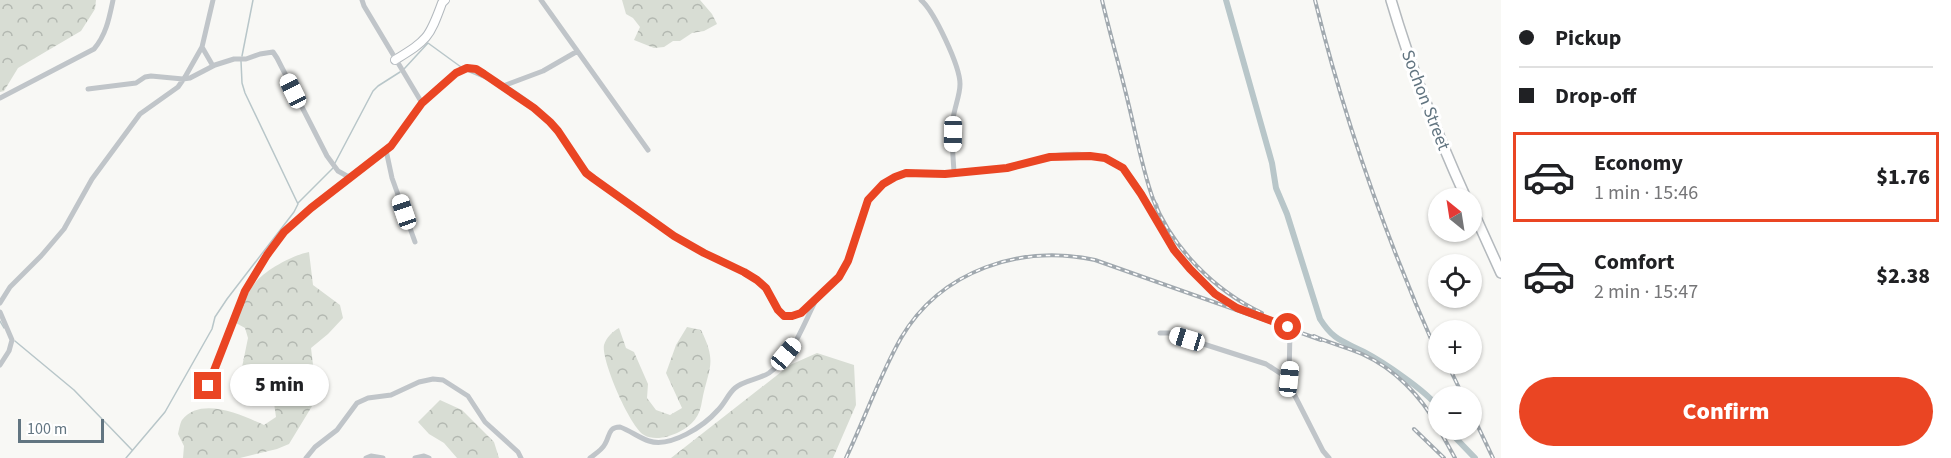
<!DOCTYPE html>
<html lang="en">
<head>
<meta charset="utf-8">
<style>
  body { margin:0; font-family:"Source Sans 3",sans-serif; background:#f2f2f2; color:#202124; height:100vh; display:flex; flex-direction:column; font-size:22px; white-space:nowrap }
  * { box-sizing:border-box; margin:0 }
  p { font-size:20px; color:#757577 }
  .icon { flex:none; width:33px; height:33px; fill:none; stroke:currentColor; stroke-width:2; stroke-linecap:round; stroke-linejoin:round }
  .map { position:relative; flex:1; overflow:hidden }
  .drawer { display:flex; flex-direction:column; background:#fff; width:450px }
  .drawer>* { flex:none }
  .guide { display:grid; align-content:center; height:132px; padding:0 18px; background:#fff }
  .needle { width:39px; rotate:330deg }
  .controls { position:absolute; left:1428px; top:188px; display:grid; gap:12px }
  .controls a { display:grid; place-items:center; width:54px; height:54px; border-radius:50%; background:#fff; box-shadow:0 2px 4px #0004; font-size:30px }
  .scale { position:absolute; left:18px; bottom:15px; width:86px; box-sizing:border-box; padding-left:6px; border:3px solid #627581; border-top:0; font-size:16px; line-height:21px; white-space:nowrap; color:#627581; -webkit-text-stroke:4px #fff; paint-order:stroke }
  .end { position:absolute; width:27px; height:27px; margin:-14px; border:8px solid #ea4523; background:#fff; box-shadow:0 0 0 3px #fff }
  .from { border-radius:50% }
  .bubble { position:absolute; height:42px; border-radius:21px; background:#fff; box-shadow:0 2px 4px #0004; font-size:20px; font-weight:800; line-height:42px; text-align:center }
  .car { position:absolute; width:18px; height:36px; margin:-18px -9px; border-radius:8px; box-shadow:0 0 4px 2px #0007; background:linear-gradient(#fff 24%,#345 0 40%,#fff 0 76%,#345 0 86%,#fff 0) }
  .guide b { display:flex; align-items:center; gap:21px; height:57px; font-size:22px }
  .guide b+b { border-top:2px solid #e0e0e0 }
  .guide i { width:15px; height:15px; background:#202124 }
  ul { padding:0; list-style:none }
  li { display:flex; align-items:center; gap:18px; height:90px; margin:0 12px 9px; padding:0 6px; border:3px solid transparent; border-radius:0px }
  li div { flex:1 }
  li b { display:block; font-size:22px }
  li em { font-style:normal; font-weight:800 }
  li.current { border-color:#ea4523 }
  li>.icon { width:54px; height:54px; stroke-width:1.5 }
  .cta { display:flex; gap:12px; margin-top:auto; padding:12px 18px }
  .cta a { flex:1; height:69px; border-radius:36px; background:#ea4523; color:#fff; font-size:24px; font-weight:800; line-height:69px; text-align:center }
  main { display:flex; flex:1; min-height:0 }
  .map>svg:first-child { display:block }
  .forest { fill:url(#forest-crowns) }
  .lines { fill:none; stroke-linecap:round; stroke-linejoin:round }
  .stream { stroke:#b8c6c9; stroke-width:1.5 }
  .canal { stroke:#b8c6c9; stroke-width:6 }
  .secondary-casing { stroke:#b3b9be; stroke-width:10 }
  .primary-casing { stroke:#b4b9bd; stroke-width:12 }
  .street { stroke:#c0c5c9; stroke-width:5 }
  .secondary { stroke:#fff; stroke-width:8 }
  .primary { stroke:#fff; stroke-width:9 }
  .rail-casing { stroke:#a1a9af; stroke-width:4 }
  .rail { stroke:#fff; stroke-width:1.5; stroke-dasharray:4.5; stroke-linecap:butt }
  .route { stroke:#ea4523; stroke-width:8 }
  .labels { text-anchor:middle; stroke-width:6; stroke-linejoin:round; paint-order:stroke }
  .street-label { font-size:18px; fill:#627581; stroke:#fff }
</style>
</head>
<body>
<main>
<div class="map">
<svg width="1501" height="458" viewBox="0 0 1501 458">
  <defs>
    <pattern id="forest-crowns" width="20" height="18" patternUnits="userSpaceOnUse" patternTransform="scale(1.5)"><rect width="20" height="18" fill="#d8ddd4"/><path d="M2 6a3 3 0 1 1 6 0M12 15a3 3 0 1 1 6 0" fill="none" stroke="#b3b8b1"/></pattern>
  </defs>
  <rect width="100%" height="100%" fill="#f8f8f5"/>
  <path class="forest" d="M 0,0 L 96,0 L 95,9 L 81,31 L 18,68 L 4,91 L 0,92 Z
    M 622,0 L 700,0 L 712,14 L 717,24 L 704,31 L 692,33 L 680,41 L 673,41 L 664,47 L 654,48 L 634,40 L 640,27 L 633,18 L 626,14 Z
    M 309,252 L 313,285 L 340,305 L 343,318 L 328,334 L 311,348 L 317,398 L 289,444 L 277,449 L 240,458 L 183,458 L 184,446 L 178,434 C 179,430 180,423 182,420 C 201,396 242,415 264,425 L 276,417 L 274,403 L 246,392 L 240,377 L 248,338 L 245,328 L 236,323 C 240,310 246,294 255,283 C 265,270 293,255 309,252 Z
    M 687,327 L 701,330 C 718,364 708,368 702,401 C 700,416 693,425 679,432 C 669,437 654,441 644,435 C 630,427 601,360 604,345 C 606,338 613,331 619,328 L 626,348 L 634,352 L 648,384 L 647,398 L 656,410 L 670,415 L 682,408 L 666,373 L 676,345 Z
    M 817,353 L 854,365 L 856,405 L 833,458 L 671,458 L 790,365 Z
    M 440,400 L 462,410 L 494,442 L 499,458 L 457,458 L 444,443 L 429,434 L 418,422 Z"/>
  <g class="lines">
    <path class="stream" d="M 242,56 L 253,0
      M 404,69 L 428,43 L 461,67
      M 465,70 L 491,81
      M 335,163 L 373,91 L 378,86 L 400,72
      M 298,203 L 333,168
      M 0,321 L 4,328
      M 15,341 L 74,390 L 132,450
      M 126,458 L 165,412 L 212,329 L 215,317 L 227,299 L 294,212 L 298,204 L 245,93 L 242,83 L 241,61"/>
    <path class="canal" d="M 1226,0 L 1272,163 L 1276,188 L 1287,214 L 1320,319 C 1334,341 1343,341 1364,352 C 1383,362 1425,390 1438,407
      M 1447,429 L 1475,458"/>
    <defs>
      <path id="secondary" d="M 395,60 C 427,40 429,39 442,3 L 445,0"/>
      <path id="primary" d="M 1391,0 C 1411,68 1437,134 1466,198
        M 1472,209 L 1501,273"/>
    </defs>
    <use href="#secondary" class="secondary-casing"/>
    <use href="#primary" class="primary-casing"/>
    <path class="street" d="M 362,0 L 364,6 L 422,103 C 431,93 453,72 466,68 C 473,66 479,70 485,74 C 510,90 539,106 558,131 C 570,147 578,165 594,179 C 627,203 659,228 695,248 C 716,260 740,267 759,282 C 770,290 775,319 791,317 C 801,315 807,307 814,302 C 827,290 841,277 848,260 C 860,233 858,202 884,184 C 890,179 897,175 904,174 C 916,171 929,174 941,174 C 962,173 983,170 1004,168 C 1019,167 1033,161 1048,157 C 1065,153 1090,153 1107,159 C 1132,168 1145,200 1158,221
      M 541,0 L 648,150
      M 921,0 C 934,11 960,66 960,84 C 960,96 954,108 953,120 C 951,137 953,155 954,172
      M 202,47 L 213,66
      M 503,86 L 543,71 L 576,52
      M 88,89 L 136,83 L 145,77 L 151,76 L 183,79 L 190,78 L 215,65 L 234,59 L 246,59 L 260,54 L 273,52 L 277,58 L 327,156 L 338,171 L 347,176 L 352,176 L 391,146 L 422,103
      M 0,98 L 94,49 C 106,35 109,19 113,0
      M 386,150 L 392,178 L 415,242
      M 1156,205 L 1158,221 L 1174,250 L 1190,269 L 1215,294 L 1237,308 L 1288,327 L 1290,330 L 1289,379 L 1294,394 L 1323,451 L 1329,458
      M 0,303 L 10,287 L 41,256 L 64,229 L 92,179 L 140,114 L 178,87 L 185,77 L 202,47 L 213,0
      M 0,312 L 12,340 L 9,351 L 0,365
      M 1160,333 L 1169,333 L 1266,364 L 1289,379
      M 209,386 C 227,333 245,276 283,233 C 303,212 327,195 350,177
      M 306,458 L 315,447 L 337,430 L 357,403 L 368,398 L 391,395 L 419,382 L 433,379 L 443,380 L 468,396 L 485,422 L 518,452 L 521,458
      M 366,458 L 371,456 L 383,458
      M 415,458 L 424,456 L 429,458
      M 590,458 C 595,454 602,450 605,444 C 610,436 608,427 620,427 C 631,431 639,438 649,441 C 671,448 704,426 718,410 C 725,403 728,394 735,388 C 744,380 758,380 769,373 C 792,357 802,328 814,304"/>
    <use href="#secondary" class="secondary"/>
    <use href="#primary" class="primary"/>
    <defs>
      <path id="rail" d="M 1102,0 C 1110,34 1120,68 1128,102 C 1136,134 1142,168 1153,199 C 1172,248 1215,291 1262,313
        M 1315,0 C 1345,122 1387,241 1438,355
        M 1314,336 C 1329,343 1346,347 1362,354 C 1395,369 1421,396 1438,427
        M 1447,363 L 1463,396
        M 1472,414 L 1493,458
        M 1414,429 L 1444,458
        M 1439,429 L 1455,458
        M 846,458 C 865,418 879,377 901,338 C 941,270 1021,244 1095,260 L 1321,340"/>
    </defs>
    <use href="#rail" class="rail-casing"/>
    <use href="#rail" class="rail"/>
  </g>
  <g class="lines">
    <path class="route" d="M 208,386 L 245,291 L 267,255 L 284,232 L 311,208 L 391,146 L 422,103 L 456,73 L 467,68 L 476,69 L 484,74 L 534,108 L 550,122 L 558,131 L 586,173 L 594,179 L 674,236 L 704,253 L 744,272 L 757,280 L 766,288 L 778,310 L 784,316 L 792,316 L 801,313 L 839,277 L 848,261 L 868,200 L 883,184 L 895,177 L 906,173 L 945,174 L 1007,168 L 1050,157 L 1090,156 L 1105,158 L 1123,168 L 1141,194 L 1174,250 L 1190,269 L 1215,294 L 1237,308 L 1288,327"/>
  </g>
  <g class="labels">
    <g class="street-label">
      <text transform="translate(1426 100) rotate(69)" y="6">Sochon Street</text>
    </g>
  </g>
</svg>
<div class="controls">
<a><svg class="needle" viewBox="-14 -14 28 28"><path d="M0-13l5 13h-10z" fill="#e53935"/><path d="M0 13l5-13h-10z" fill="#757577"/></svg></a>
<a><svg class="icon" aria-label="locate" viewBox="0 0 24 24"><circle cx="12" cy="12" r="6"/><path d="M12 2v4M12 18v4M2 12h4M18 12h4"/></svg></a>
<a>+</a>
<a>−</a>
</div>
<div class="scale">100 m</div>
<i class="end from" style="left:1288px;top:327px"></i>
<i class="end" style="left:208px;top:386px"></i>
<div class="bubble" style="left:230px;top:364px;width:99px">5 min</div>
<i class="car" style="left:293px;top:91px;rotate:334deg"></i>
<i class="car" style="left:953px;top:134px;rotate:181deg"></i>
<i class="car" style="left:404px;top:212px;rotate:341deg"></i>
<i class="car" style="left:1187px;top:339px;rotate:287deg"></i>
<i class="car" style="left:786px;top:354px;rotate:40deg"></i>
<i class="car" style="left:1289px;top:379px;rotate:6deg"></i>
</div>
<section class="drawer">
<div class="guide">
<b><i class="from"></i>Pickup</b>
<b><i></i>Drop-off</b>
</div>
<ul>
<li class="current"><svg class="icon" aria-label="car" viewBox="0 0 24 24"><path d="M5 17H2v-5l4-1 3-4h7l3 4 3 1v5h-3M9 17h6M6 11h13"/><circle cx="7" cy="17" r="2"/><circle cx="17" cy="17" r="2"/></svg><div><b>Economy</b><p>1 min · 15:46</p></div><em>$1.76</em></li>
<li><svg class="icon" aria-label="car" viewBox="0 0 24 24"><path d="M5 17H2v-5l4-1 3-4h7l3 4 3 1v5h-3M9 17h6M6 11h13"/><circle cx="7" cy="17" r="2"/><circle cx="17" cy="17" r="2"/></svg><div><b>Comfort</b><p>2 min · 15:47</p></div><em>$2.38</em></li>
</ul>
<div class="cta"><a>Confirm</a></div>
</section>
</main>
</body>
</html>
